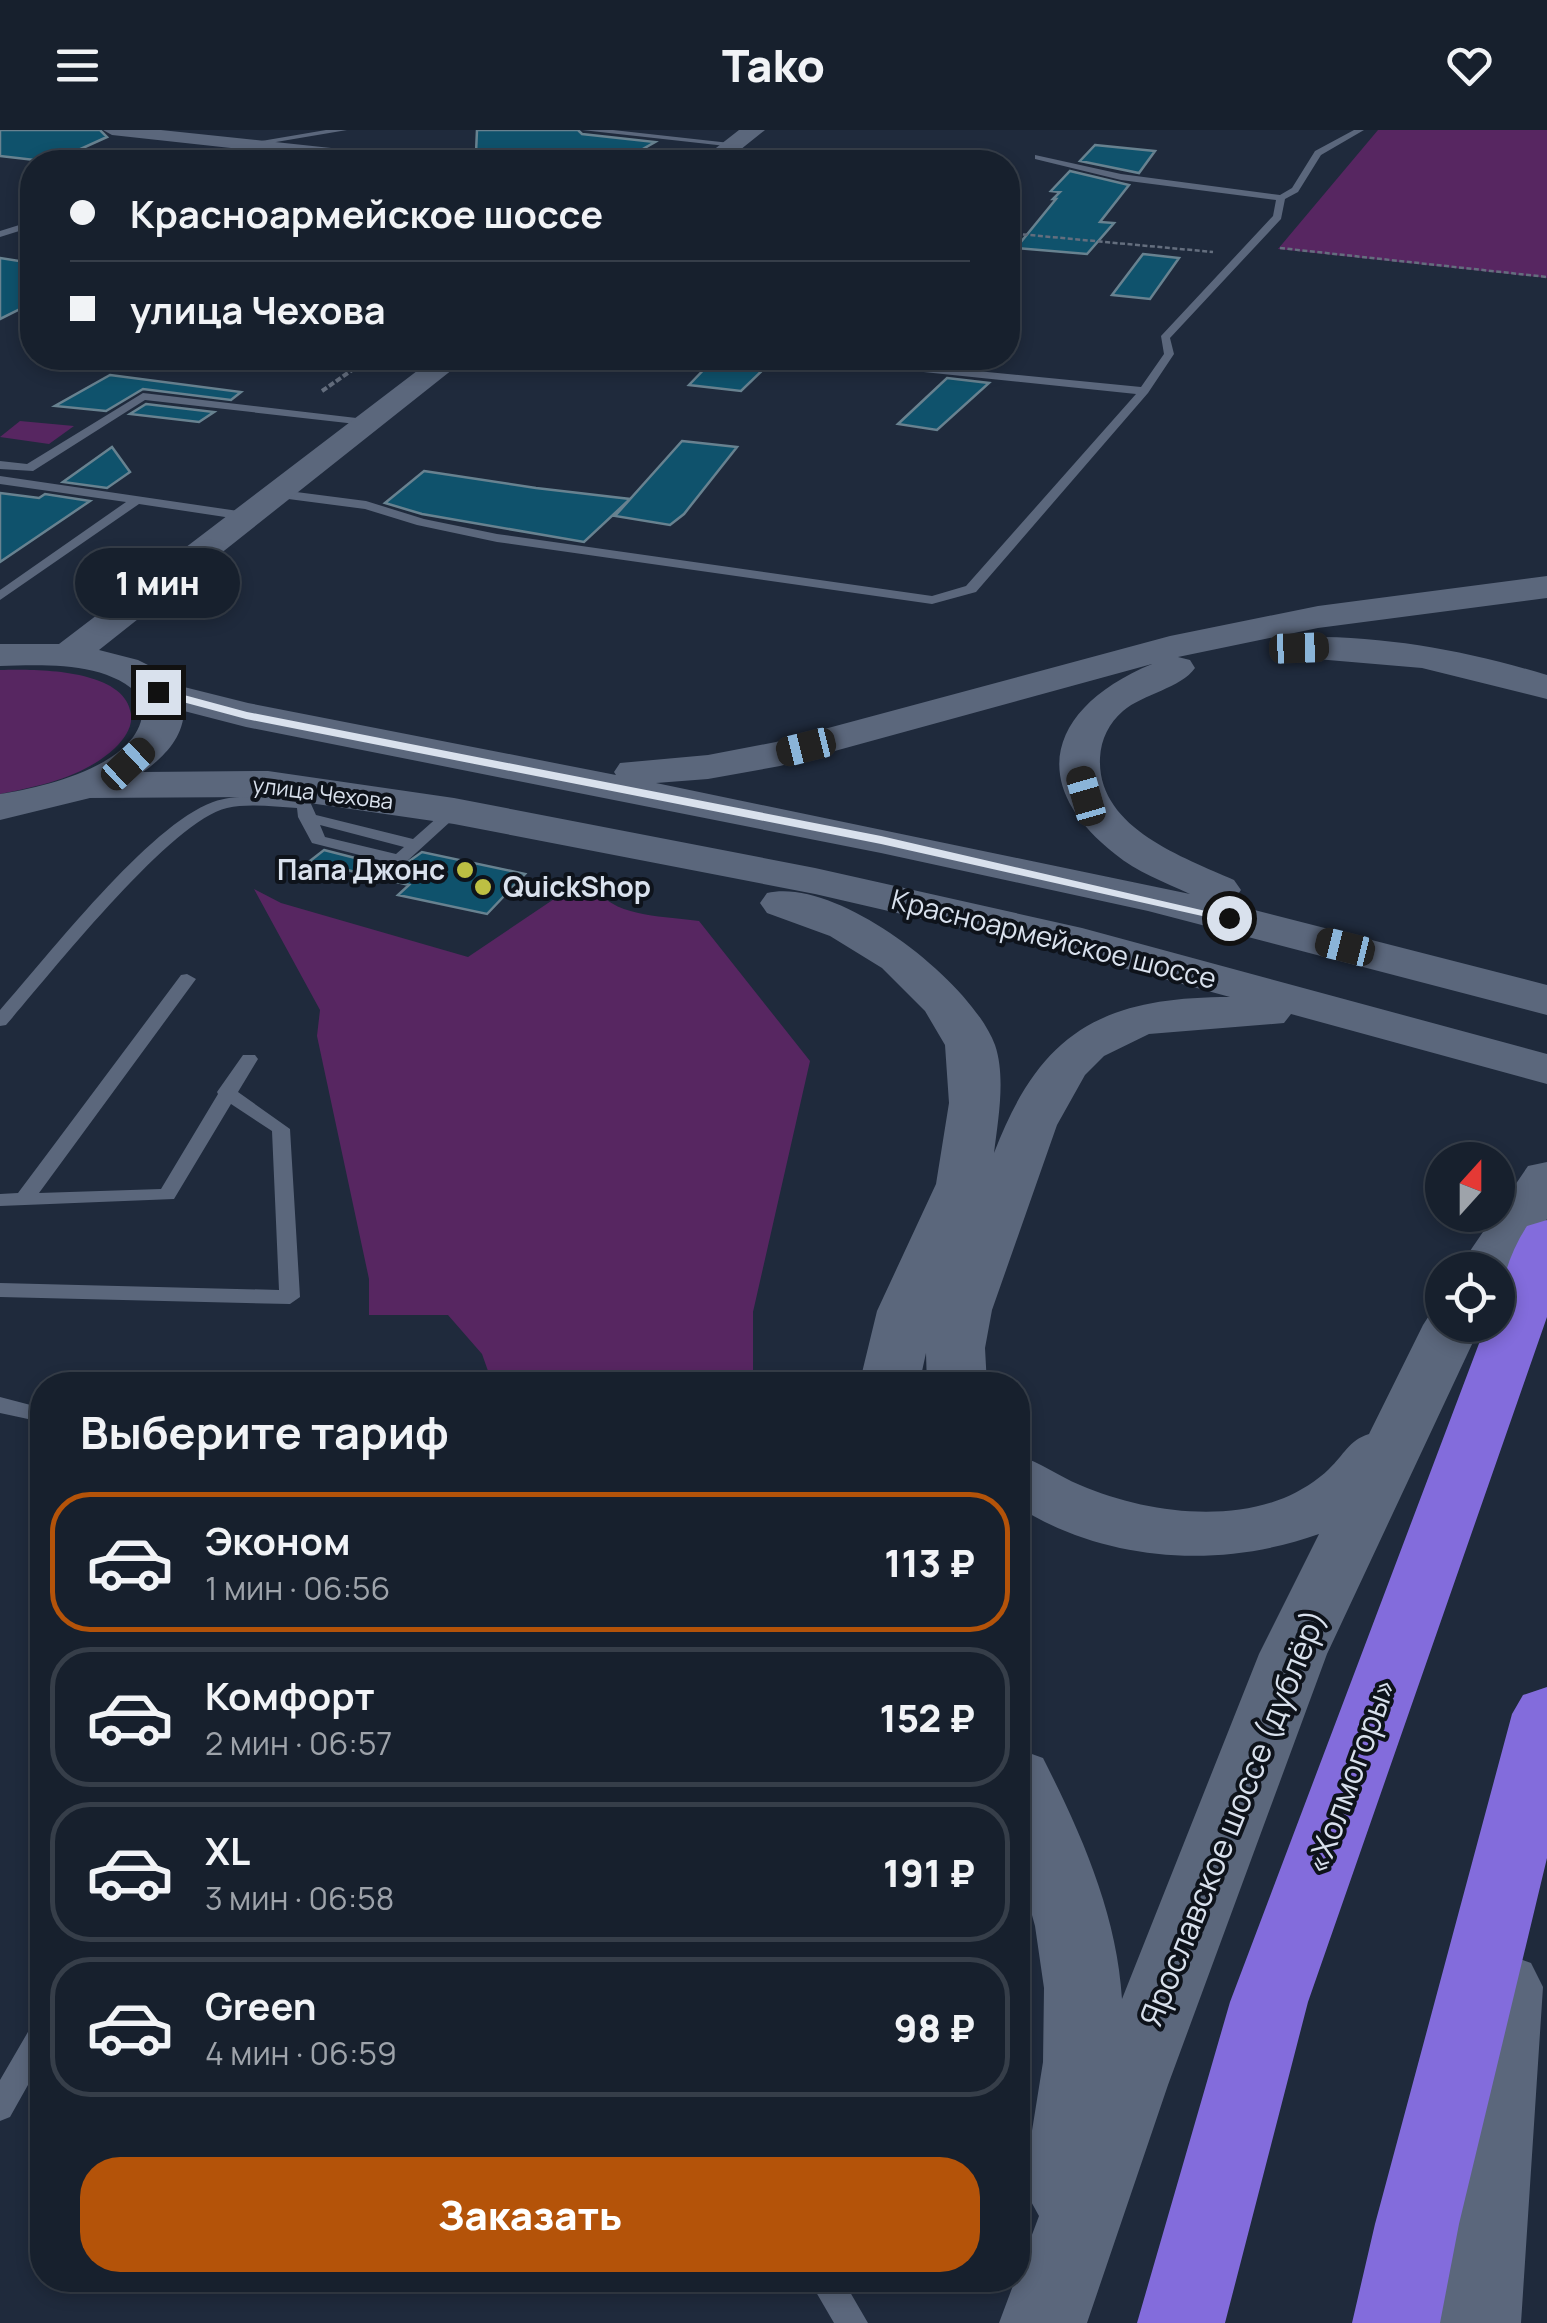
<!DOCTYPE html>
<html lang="ru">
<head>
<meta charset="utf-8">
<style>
  body { margin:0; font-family:Manrope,sans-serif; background:#242d39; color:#f1f3f6; height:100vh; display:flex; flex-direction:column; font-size:38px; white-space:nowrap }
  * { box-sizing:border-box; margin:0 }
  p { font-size:32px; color:#9ea3aa }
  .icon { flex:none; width:55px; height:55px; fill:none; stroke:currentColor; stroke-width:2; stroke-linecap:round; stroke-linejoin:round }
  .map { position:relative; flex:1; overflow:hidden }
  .drawer { position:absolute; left:30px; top:1242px; width:1000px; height:920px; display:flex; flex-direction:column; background:#17202d; border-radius:40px; box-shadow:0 5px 15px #0003,0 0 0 2px #363e49 }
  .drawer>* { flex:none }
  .guide { position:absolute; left:20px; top:20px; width:1000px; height:220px; border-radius:40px; box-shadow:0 5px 15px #0003,0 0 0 2px #363e49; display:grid; align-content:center; height:220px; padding:0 50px; background:#17202d }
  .needle { width:65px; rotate:21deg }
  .fabs { position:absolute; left:1425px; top:1012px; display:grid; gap:20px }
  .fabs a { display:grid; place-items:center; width:90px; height:90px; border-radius:50%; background:#17202d; box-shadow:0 5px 15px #0003,0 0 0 2px #363e49; font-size:50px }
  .end { position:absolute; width:45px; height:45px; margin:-22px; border:12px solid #d9e1ed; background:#111; box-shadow:0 0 0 5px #111 }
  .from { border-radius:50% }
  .bubble { position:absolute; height:70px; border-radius:35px; background:#17202d; box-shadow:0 5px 15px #0003,0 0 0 2px #363e49; font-size:32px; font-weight:800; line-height:70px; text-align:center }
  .car { position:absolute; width:30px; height:60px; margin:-30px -15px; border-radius:12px; box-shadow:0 0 8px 2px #0007; background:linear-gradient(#222 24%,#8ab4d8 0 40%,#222 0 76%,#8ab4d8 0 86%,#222 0) }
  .guide b { display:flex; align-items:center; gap:35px; height:95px; font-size:38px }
  .guide b+b { border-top:2px solid #363e49 }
  .guide i { width:25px; height:25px; background:#f1f3f6 }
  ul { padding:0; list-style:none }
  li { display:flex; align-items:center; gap:30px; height:140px; margin:0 20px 15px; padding:0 30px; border:5px solid #363e49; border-radius:40px }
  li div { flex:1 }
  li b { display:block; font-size:38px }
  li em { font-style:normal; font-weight:800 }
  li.on { border-color:#b45309 }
  li>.icon { width:90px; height:90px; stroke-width:1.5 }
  h2 { padding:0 50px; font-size:45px; line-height:120px }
  .action { display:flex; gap:20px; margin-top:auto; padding:20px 50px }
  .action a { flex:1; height:115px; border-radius:40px; background:#b45309; color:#fff; font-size:40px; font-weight:800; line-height:115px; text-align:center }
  header { display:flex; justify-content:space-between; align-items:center; height:130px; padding:0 50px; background:#17202d; font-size:45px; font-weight:800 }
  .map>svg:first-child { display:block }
  .green { fill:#572661 }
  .building { fill:#0f526c; stroke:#688290; stroke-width:2.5 }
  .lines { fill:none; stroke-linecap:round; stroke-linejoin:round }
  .path-far1 { stroke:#646e7e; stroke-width:2.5; stroke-dasharray:5 2.5; stroke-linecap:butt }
  .path { stroke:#646e7e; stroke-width:4; stroke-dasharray:6 2.5; stroke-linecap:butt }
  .lane { fill:#5b677c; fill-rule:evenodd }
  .street { fill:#5b677c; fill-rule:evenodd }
  .secondary { fill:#5b677c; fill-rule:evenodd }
  .highway { fill:#836cdc; fill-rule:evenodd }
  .route { fill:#d9e1ed }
  .poi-dot { fill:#bdbf43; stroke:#0e131b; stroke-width:4 }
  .labels { text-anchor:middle; stroke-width:8; stroke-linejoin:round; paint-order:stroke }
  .far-street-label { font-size:22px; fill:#d9e1ed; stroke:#0e131b }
  .poi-label { font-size:28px; font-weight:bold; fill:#d9e1ed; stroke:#0e131b; text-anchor:end }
  .street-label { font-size:28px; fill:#d9e1ed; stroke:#0e131b }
  .near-street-label { font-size:32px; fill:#d9e1ed; stroke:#0e131b }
</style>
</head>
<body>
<header><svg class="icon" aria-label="menu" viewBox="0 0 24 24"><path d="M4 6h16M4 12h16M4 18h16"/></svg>Tako<svg class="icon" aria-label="heart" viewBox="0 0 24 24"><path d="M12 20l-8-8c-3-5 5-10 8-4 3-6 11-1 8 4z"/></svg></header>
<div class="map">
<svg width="1547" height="2193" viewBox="0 0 1547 2193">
  <rect width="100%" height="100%" fill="#1f2a3c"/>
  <path class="green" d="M 1378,0 L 1547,0 L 1547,148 L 1278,119 Z
    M 20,291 L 74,296 L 49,314 L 0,307 Z
    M 0,540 C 34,539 125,538 131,584 C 133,597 124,609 115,618 C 84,647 40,656 0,664 Z
    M 254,759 L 281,773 L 468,827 L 563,763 L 597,761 C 619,788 667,786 699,791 L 810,931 L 753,1182 L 753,1255 L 493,1255 L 482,1224 L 448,1185 L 369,1185 L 369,1149 L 317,906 L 320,880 Z"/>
  <path class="building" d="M 0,0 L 100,0 L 107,7 L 52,32 L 0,26 Z
    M 477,0 L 578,0 L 582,4 L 655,12 L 620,32 L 566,32 L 476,23 Z
    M 1095,15 L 1155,21 L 1139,43 L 1080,31 Z
    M 1070,41 L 1129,55 L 1100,92 L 1114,93 L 1087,124 L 1016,118 L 1056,69 L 1053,69 L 1060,62 L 1051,61 Z
    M 1143,124 L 1179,128 L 1150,169 L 1112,165 Z
    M 0,128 L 32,133 L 32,173 L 0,189 Z
    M 715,228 L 775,228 L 741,261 L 689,255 Z
    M 110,245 L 241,262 L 231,270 L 143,259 L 106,281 L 55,276 Z
    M 947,248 L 989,253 L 937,300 L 898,294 Z
    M 146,274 L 214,282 L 199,292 L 130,284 Z
    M 682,311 L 737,317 L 684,384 L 670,395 L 615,386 Z
    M 112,317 L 130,342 L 107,358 L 63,352 Z
    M 424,341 L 536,358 L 630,369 L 584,412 L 422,384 L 385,373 Z
    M 0,363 L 39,368 L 45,364 L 90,371 L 0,432 Z
    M 324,720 L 398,739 L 422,722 L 525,744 L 487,784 L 398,765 L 409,755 L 310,731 Z"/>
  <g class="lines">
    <path class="path-far1" d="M 1008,103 L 1213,122
      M 1280,118 L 1547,147
      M 351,241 L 370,228"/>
    <path class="path" d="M 322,261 L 355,238"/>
    <path class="lane" d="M 326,0 L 347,0 L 247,17 L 243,14 Z
      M 582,0 L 613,0 L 739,14 L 735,17 Z
      M 1354,0 L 1364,0 L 1321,25 L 1298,62 L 1285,69 L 1281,89 L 1170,208 L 1174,224 L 1148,263 L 976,462 L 932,474 L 497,412 L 417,395 L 365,379 L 273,367 L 267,363 L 273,359 L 366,371 L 424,389 L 497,404 L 932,466 L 966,456 L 1136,264 L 817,231 L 812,228 L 844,228 L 1141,257 L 1164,224 L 1161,206 L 1273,86 L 1276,70 L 1121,50 L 1035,29 L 1035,25 L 1121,44 L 1280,65 L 1292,58 L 1315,21 Z
      M 285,17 L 292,19 L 264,32 L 254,32 Z
      M 32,91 L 32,97 L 0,107 L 0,101 Z
      M 143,263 L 365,289 L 371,292 L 365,295 L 145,270 L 33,341 L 0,339 L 0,331 L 27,334 Z
      M 0,346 L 245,382 L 251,386 L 245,390 L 139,374 L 0,470 L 0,460 L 126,372 L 0,354 Z
      M 311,662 L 319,667 L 311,674 L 316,685 L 413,709 L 448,678 L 460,678 L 462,681 L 405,733 L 399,735 L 312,713 L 298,687 L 297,678 C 274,677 249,673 227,678 C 170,691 49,846 6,895 L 0,896 L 0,880 C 48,826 149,695 213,672 C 245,660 280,674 311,662 ZM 320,695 L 404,717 L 396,724 L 325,707 Z
      M 187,844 L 196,849 L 39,1063 L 161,1059 L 218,964 L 217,962 L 243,925 L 255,925 L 258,929 L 238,962 L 290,999 L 300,1167 L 290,1174 L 0,1167 L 0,1153 L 279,1160 L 272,1001 L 231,974 L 174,1069 L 0,1076 L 0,1064 L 18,1063 L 181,845 Z
      M 0,1267 L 42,1278 L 42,1292 L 0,1283 Z
      M 42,1891 L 42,1930 L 10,1987 L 0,1991 L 0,1950 L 32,1895 Z
      M 809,2150 L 843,2150 L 868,2193 L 834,2193 Z"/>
    <path class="street" d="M 103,0 L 161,0 L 406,26 L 415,32 L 360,32 L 112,5 Z"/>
    <path class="secondary" d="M 739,0 L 765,0 L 725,32 L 698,32 Z
      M 434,228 L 467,228 L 99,520 L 138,530 L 160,541 L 172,554 L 248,573 L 616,645 L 614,642 L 620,633 L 708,625 L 776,612 L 1170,506 L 1318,476 L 1547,446 L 1547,468 L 1318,498 L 1178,527 L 1190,530 L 1195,538 C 1181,558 1143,564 1123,581 C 1109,593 1101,609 1100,628 C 1097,698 1183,727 1234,750 L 1241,760 L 1234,770 L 1223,772 L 1547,855 L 1547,885 L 1148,781 L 881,723 L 246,597 L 184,581 C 183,608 164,627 143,642 L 268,641 L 454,668 L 815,738 L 1082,798 L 1547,924 L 1547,954 L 1291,884 L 1284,893 L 1149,904 L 1104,926 L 1085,945 L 1057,995 L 992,1180 L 985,1218 L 987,1255 L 927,1255 L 926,1223 L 919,1255 L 859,1255 L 877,1181 L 936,1054 L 949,973 L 945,915 L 925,881 L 882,838 L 830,806 L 767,783 L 760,773 L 767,763 C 836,746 971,850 995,915 C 1006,947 998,990 994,1023 C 1040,902 1102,867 1230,867 L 1057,820 L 815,764 L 454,694 L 268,667 L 90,668 L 0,690 L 0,664 C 47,657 157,631 141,567 C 108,531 45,535 0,536 L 0,514 L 59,514 ZM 1152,534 C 1053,575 1022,651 1115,724 C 1137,742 1164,752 1190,764 L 656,653 L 708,649 L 780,636 Z
      M 1294,507 C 1381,505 1464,520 1547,545 L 1547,569 L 1422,538 L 1281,526 L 1275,518 L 1281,510 Z
      M 1547,1032 L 1547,1089 L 1505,1153 L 1498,1155 L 1498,1140 L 1457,1140 L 1528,1036 Z
      M 1442,1178 L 1442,1195 L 1481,1195 L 1327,1524 L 1168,1955 L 1087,2193 L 999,2193 L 1039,2086 L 1023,2057 L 1043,1932 L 1044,1858 L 1035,1796 L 1018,1734 L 1018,1619 L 1043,1628 C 1081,1703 1117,1784 1122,1869 L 1259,1524 L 1319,1404 C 1221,1439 1108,1433 1018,1377 L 1018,1326 C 1041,1332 1058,1346 1080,1355 C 1141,1381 1221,1393 1284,1368 C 1299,1362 1318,1350 1329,1339 C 1344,1325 1349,1310 1369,1304 L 1423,1195 L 1432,1181 Z
      M 1504,1823 L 1531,1833 L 1543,1857 L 1521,2193 L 1433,2193 L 1465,1857 L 1477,1833 Z"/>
    <path class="highway" d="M 1547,1090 L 1547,1187 L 1308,1872 L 1225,2193 L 1137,2193 L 1230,1872 L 1486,1195 L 1498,1195 C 1498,1160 1508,1125 1527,1096 Z
      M 1547,1557 L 1547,1728 L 1459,2094 L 1440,2193 L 1352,2193 L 1375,2094 L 1512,1584 L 1523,1565 Z"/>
  </g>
  <path class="route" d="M 158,558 L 247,582 L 881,706 L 1236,788 L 1229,792 L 881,714 L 246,589 L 153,564 Z"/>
  <g class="poi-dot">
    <circle cx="465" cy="740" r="10"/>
    <circle cx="483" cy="757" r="10"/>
  </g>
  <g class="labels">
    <g class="far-street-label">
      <text transform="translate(323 663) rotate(7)" y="8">улица Чехова</text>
    </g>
    <g class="poi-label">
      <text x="445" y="750">Папа Джонс</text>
      <text x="503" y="767" text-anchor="start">QuickShop</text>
    </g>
    <g class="street-label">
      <text transform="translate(1054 809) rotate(14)" y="10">Красноармейское шоссе</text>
    </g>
    <g class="near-street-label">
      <text transform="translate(1351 1646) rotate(-70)" y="11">«Холмогоры»</text>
      <text transform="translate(1233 1688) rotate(-68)" y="11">Ярославское шоссе (дублёр)</text>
    </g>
  </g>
</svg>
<div class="fabs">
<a><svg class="needle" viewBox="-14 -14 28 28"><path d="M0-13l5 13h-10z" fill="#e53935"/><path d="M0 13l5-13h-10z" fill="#9ea3aa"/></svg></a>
<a><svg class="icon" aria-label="locate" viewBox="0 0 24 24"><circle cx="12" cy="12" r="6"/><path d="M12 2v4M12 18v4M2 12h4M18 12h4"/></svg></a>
</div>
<i class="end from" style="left:1229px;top:788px"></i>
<i class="end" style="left:158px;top:562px"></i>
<div class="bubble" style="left:75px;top:418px;width:165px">1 мин</div>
<i class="car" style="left:1299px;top:518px;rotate:88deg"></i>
<i class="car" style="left:806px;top:617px;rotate:256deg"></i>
<i class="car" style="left:128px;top:634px;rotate:47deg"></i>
<i class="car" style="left:1086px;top:666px;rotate:344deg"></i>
<i class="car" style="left:1345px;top:817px;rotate:284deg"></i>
<div class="guide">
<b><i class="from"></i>Красноармейское шоссе</b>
<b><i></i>улица Чехова</b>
</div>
<section class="drawer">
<h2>Выберите тариф</h2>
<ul>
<li class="on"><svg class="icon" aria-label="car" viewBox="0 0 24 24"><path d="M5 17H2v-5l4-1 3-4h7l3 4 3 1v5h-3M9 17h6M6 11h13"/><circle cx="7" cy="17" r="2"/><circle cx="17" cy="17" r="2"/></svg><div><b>Эконом</b><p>1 мин · 06:56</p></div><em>113 ₽</em></li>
<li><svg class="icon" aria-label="car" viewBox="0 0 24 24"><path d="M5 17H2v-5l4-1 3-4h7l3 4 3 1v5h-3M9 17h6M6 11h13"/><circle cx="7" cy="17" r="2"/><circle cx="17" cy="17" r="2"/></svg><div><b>Комфорт</b><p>2 мин · 06:57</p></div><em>152 ₽</em></li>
<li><svg class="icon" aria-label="car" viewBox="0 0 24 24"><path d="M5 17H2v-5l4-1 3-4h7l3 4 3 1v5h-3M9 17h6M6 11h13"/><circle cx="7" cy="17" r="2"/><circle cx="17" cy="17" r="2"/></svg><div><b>XL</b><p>3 мин · 06:58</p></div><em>191 ₽</em></li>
<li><svg class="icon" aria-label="car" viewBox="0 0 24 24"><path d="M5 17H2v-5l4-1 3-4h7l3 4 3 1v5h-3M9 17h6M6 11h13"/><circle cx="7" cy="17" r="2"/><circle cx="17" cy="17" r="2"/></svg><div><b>Green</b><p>4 мин · 06:59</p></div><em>98 ₽</em></li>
</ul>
<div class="action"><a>Заказать</a></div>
</section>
</div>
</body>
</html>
